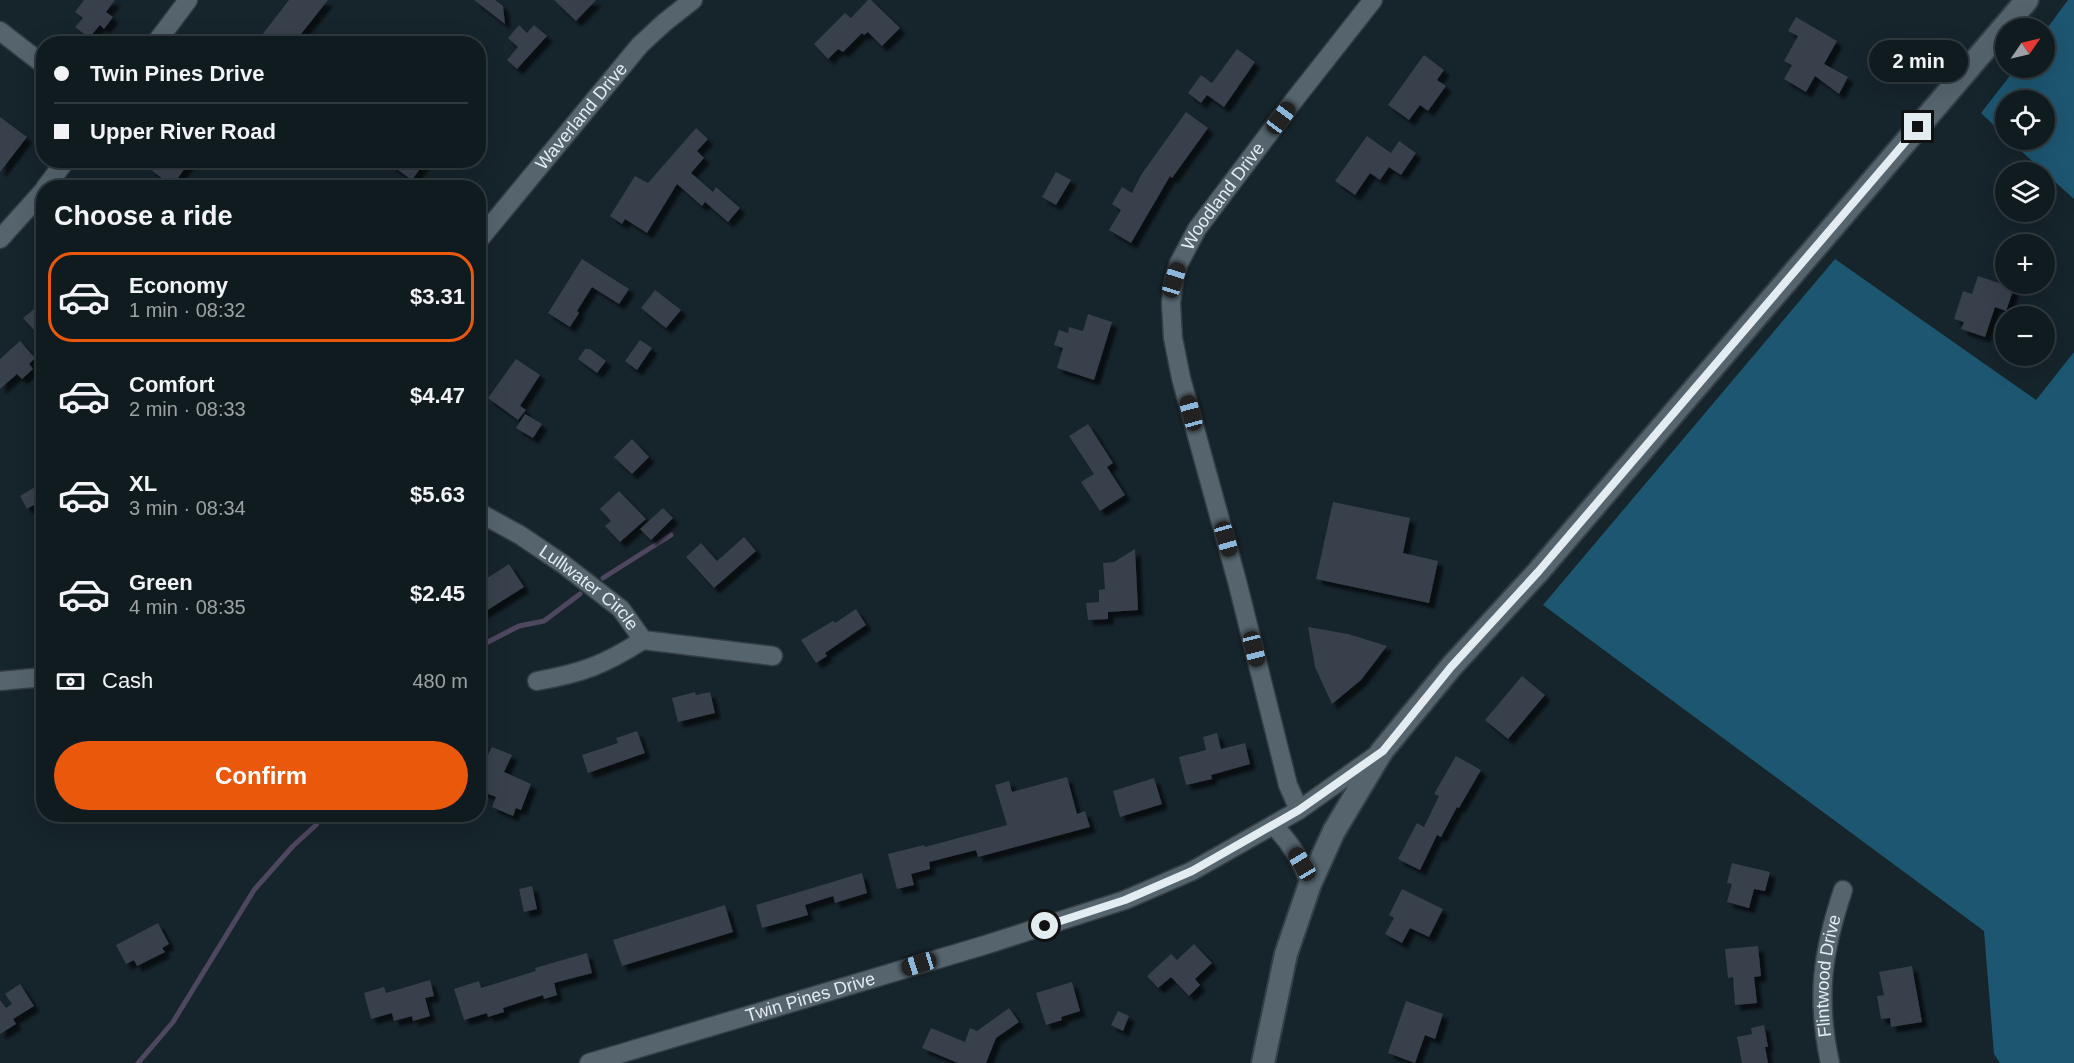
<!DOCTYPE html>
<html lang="en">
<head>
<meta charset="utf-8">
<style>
  body { margin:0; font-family:Helvetica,sans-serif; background:#192429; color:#f1f3f6; height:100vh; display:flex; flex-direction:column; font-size:22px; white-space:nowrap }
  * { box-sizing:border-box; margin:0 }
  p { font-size:20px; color:#9ca1a5 }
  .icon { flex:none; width:33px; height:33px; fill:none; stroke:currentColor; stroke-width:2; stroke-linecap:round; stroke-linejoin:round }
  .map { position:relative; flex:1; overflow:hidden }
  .drawer { position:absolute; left:36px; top:180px; width:450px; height:642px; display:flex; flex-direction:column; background:#101b20; border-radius:24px; box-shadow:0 6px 24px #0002,0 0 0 2px #30393e }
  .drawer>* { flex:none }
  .hud { position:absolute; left:36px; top:36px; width:450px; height:132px; border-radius:24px; box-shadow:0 6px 24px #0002,0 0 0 2px #30393e; display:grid; align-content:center; height:132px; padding:0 18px; background:#101b20 }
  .needle { width:39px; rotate:56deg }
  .fabs { position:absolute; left:1995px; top:18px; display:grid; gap:12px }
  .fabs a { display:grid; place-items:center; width:60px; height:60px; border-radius:50%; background:#101b20; box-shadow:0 6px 24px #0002,0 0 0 2px #30393e; font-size:30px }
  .end { position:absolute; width:27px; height:27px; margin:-14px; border:8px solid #e3ecf1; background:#111; box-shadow:0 0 0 3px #111 }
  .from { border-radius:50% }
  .bubble { position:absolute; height:42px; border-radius:21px; background:#101b20; box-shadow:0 6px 24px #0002,0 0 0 2px #30393e; font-size:20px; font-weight:600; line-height:42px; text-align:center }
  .car { position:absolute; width:18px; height:36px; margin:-18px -9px; border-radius:8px; box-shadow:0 0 4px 2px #0007; background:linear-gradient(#222 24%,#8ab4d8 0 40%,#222 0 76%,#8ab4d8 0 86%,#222 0) }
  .hud b { display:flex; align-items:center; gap:21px; height:57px; font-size:22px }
  .hud b+b { border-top:2px solid #30393e }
  .hud i { width:15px; height:15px; background:#f1f3f6 }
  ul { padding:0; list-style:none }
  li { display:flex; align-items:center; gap:18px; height:90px; margin:0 12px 9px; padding:0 6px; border:3px solid transparent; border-radius:24px }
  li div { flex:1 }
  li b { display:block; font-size:22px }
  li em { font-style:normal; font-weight:600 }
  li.selected { border-color:#ea580c }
  li>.icon { width:54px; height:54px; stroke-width:1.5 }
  h2 { padding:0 18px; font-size:27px; line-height:72px }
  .pay { display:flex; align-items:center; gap:15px; height:66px; padding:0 18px; font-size:22px }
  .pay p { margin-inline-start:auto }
  .button { display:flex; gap:12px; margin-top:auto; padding:12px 18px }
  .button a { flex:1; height:69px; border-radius:36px; background:#ea580c; color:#fff; font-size:24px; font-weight:600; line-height:69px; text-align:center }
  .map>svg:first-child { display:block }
  .forest { fill:#1d5671 }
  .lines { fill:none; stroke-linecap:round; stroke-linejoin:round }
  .stream { stroke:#4d475f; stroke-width:5 }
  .building { fill:#393f4b; filter:url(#shadow) }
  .minor-casing { stroke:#343e44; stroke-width:21 }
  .tertiary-casing { stroke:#343e44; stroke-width:26 }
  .minor { stroke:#55646d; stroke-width:18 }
  .tertiary { stroke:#55646d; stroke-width:22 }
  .route { stroke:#e3ecf1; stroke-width:8 }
  .labels { text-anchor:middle; stroke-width:4.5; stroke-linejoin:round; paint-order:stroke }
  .street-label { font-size:18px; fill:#e3ecf1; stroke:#16242b }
</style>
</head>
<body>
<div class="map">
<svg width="2074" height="1063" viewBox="0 0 2074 1063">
  <defs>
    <filter id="shadow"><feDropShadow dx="5.5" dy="5.5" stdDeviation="1.5" flood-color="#0009"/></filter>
  </defs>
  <rect width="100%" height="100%" fill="#16242b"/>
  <path class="forest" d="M 2068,0 L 2074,0 L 2074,199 L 2009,140 L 2044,140 L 2044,100 L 2006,100 L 2005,136 L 1981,113 L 2016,68 L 2044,68 L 2045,31 Z
    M 1835,259 L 2036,400 L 2074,352 L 2074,1063 L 2000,1063 L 1994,1054 L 1984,931 L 1543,605 Z"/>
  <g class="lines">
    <path class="stream" d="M 603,578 L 671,535
      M 478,644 L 486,643 L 519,626 L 544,621 L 580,594
      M 138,1063 L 173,1022 L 254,890 L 293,846 L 316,825 L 322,814"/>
  </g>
  <path class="building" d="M 84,0 L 115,0 L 106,12 L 113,17 L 104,29 L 100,25 L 89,38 L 75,27 L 83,18 L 75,12 Z
    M 289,0 L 328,0 L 293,44 L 255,44 Z
    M 474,0 L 495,0 L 503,6 L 505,24 Z
    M 554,0 L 596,0 L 576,21 Z
    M 868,0 L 871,0 L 900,28 L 882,46 L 868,32 L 864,35 L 862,33 L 843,52 L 838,49 L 828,59 L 814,44 L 845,13 L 851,18 Z
    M 1796,17 L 1837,41 L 1824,64 L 1848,77 L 1839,94 L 1815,76 L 1806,92 L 1784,79 L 1792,65 L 1784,61 L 1798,36 L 1788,31 Z
    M 519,25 L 527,33 L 534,25 L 547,36 L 517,69 L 507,60 L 518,47 L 508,38 Z
    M 1237,49 L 1255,62 L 1224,107 L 1207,95 L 1201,103 L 1188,93 L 1201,75 L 1212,83 Z
    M 1424,55 L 1444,70 L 1437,80 L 1446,86 L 1428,111 L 1420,105 L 1409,120 L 1388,105 Z
    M 1186,112 L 1208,128 L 1172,178 L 1170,176 L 1131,243 L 1109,230 L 1121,210 L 1112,204 L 1122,187 L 1132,193 L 1141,175 Z
    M 0,117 L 27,137 L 0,172 Z
    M 696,128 L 708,139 L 697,151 L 704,158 L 691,173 L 713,192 L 716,187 L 740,208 L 728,222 L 705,202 L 702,206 L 677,184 L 647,233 L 625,219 L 622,224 L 610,216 L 635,176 L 648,183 Z
    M 1367,136 L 1391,153 L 1399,141 L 1416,153 L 1401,175 L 1389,167 L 1380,180 L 1370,173 L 1355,195 L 1335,181 Z
    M 156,160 L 191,160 L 172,186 L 150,169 Z
    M 384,160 L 426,160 L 412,180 Z
    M 1056,172 L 1071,180 L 1056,205 L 1042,197 Z
    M 582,259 L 629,289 L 619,304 L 592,287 L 577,311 L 579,313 L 570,327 L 548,313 Z
    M 1978,276 L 2014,288 L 2006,311 L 1995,307 L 1985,337 L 1961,329 L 1964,322 L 1954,319 L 1963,291 L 1972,294 Z
    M 655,290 L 681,310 L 666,328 L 641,308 Z
    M 44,301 L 44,341 L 23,318 Z
    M 1088,314 L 1112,322 L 1094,380 L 1057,368 L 1063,348 L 1054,345 L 1059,330 L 1068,333 L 1069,327 L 1083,331 Z
    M 640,340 L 652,348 L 637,370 L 625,361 Z
    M 20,341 L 35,358 L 29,364 L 33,369 L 22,379 L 17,374 L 0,389 L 0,359 Z
    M 585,349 L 590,349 L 606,361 L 597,373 L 578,359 Z
    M 516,359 L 540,375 L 520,406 L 526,410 L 518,420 L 488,398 Z
    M 525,414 L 542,424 L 533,438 L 516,428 Z
    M 1088,424 L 1113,463 L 1107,467 L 1125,495 L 1100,511 L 1081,482 L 1094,474 L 1069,436 Z
    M 632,439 L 649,457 L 632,474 L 614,457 Z
    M 35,487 L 42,500 L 27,509 L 20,496 Z
    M 619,491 L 646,519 L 620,542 L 605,526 L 611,521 L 600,509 Z
    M 1333,502 L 1410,518 L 1403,553 L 1438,561 L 1429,603 L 1316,579 Z
    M 663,508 L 673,518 L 651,540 L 640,529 Z
    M 744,537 L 756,551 L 714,588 L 686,557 L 701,543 L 717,561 Z
    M 1135,549 L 1138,610 L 1108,612 L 1108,619 L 1088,620 L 1086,603 L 1099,602 L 1099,590 L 1105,589 L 1103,563 L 1114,562 Z
    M 509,564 L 524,587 L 478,616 L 478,584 Z
    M 856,609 L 866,625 L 825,653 L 827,656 L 816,663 L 801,640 L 833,621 L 835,623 Z
    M 1308,627 L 1348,634 L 1387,646 L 1361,680 L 1332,704 L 1315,667 Z
    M 1522,676 L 1545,695 L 1508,739 L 1485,720 Z
    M 695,692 L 696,695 L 710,692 L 715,713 L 678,722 L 672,698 Z
    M 637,731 L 645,753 L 588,773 L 582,755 L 618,743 L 616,738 Z
    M 1217,733 L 1221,749 L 1245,743 L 1250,764 L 1211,775 L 1212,779 L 1186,785 L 1179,757 L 1206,750 L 1203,737 Z
    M 492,747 L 512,755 L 504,772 L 531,784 L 521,810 L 516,808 L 513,816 L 492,807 L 496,797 L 478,790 L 478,756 L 486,759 Z
    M 1456,756 L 1481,770 L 1459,808 L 1457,807 L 1441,837 L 1437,835 L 1420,870 L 1398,859 L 1417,823 L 1424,827 L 1439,796 L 1434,794 Z
    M 1067,777 L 1077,814 L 1085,811 L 1090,827 L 978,857 L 976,850 L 929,862 L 930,869 L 911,874 L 914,885 L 897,889 L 888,854 L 924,845 L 925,847 L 1007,825 L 995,785 L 1009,781 L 1012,792 Z
    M 1154,778 L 1162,804 L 1120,817 L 1113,791 Z
    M 1732,863 L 1770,872 L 1765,891 L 1754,889 L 1749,908 L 1727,902 L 1732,884 L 1727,883 Z
    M 862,873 L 867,893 L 835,903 L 833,896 L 805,905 L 808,915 L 762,928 L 756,905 Z
    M 532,886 L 537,909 L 524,912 L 519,889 Z
    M 1402,889 L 1443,909 L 1429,937 L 1410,928 L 1402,943 L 1385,934 L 1394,918 L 1389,915 Z
    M 725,905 L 733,932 L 622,966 L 613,940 Z
    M 158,923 L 169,944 L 162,948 L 165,952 L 137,966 L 134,960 L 126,964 L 116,945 Z
    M 1194,944 L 1212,963 L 1195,979 L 1200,985 L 1189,996 L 1171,977 L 1158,988 L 1147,976 L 1171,954 L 1177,960 Z
    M 1758,946 L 1761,976 L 1754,977 L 1757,1003 L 1735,1005 L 1733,977 L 1728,978 L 1725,949 Z
    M 587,953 L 592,973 L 554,983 L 557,995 L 544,999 L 543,995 L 503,1008 L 504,1012 L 488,1017 L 487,1013 L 464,1020 L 454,989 L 479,981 L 481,988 L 536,971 L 535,968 Z
    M 1912,966 L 1922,1022 L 1891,1027 L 1890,1018 L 1881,1019 L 1877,996 L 1884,995 L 1879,972 Z
    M 430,980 L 434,996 L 425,998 L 430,1016 L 413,1021 L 412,1016 L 394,1021 L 392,1013 L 371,1019 L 364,993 L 384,987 L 386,993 Z
    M 1072,982 L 1080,1011 L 1061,1017 L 1062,1020 L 1046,1025 L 1036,993 Z
    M 20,984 L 34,1006 L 13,1019 L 16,1024 L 0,1034 L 0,1000 L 6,1008 L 12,1004 L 5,994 Z
    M 1406,1001 L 1443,1014 L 1435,1039 L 1425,1035 L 1415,1063 L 1388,1053 Z
    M 1009,1008 L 1019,1022 L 996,1038 L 986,1063 L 958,1063 L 922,1048 L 931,1028 L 965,1042 L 970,1028 L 977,1031 Z
    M 1118,1011 L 1129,1016 L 1123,1031 L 1111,1025 Z
    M 1764,1025 L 1768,1047 L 1765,1047 L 1768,1063 L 1742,1063 L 1737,1037 L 1752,1034 L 1751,1028 Z"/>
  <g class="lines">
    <defs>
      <g id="minor">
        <path d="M 0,31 L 44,65"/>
        <path d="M 155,44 L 188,0"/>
        <path d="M 45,188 L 66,160"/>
        <path d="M 0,239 L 44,190"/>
        <path id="s1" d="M 478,241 L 640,45 L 665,22 L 693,0"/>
        <path id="s2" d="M 478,512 L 520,535 L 563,564 L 621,609 L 643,640 L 773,656"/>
        <path d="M 0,681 L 44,677"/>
        <path d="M 537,681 C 582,673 604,665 643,640"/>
        <path id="s3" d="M 1299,810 L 1288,785 L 1237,581 L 1181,378 L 1173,338 L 1171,303 L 1174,280 L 1179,263 L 1197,229 L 1295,99 L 1373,0"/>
        <path d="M 1273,825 C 1291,843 1301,860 1310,884"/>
        <path id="s4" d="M 589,1063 L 985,945 L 1125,900 L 1192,871 L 1273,825 L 1299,810 L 1378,754"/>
        <path id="s5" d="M 1830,1063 C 1816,998 1822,953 1843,890"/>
      </g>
      <path id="tertiary" d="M 1263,1063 L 1286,954 L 1310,884 L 1334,831 L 1382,751 L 1451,667 L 1538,572 L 2027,0"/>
    </defs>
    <use href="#minor" class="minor-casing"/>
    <use href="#tertiary" class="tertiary-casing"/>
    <use href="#minor" class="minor"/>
    <use href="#tertiary" class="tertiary"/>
  </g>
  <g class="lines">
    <path class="route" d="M 1045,926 L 1125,900 L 1192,871 L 1299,810 L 1383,751 L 1451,667 L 1538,572 L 1918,127"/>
  </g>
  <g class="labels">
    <g class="street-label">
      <text dy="6" stroke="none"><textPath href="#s1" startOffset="162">Waverland Drive</textPath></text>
      <text dy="6" stroke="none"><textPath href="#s3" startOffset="645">Woodland Drive</textPath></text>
      <text dy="6" stroke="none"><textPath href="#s2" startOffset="135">Lullwater Circle</textPath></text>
      <text dy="6" stroke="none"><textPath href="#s5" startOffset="88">Flintwood Drive</textPath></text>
      <text dy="6" stroke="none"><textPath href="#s4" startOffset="231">Twin Pines Drive</textPath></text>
    </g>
  </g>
</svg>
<div class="fabs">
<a><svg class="needle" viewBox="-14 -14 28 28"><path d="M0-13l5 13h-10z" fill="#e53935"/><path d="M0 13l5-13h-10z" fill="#9ca1a5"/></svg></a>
<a><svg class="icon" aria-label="locate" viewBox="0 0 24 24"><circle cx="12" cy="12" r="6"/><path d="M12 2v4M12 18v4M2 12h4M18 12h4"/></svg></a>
<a><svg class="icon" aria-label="layers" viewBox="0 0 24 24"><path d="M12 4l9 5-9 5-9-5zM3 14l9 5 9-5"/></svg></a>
<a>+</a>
<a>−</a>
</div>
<i class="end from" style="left:1045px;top:926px"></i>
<i class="end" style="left:1918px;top:127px"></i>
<div class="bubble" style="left:1869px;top:40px;width:99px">2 min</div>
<i class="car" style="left:1281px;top:118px;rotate:37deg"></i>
<i class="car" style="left:1174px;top:280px;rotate:17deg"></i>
<i class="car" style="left:1191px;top:413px;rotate:345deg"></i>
<i class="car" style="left:1226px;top:539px;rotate:164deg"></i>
<i class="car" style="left:1254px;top:649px;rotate:166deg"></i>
<i class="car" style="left:1302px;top:864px;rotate:329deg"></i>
<i class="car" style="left:919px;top:964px;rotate:253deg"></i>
<div class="hud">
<b><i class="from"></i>Twin Pines Drive</b>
<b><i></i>Upper River Road</b>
</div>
<section class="drawer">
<h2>Choose a ride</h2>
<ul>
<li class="selected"><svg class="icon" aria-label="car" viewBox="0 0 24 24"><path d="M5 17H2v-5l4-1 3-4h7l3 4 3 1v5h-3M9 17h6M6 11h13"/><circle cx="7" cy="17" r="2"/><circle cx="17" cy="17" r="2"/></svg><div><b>Economy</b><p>1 min · 08:32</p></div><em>$3.31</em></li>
<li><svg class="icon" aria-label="car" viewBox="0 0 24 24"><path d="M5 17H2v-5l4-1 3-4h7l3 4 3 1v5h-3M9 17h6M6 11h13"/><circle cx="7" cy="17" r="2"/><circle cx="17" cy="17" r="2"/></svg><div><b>Comfort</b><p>2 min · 08:33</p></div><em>$4.47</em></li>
<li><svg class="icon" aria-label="car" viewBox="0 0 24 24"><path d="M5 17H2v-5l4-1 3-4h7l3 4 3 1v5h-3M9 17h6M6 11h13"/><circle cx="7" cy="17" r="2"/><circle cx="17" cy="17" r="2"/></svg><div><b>XL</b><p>3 min · 08:34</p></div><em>$5.63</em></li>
<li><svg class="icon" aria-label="car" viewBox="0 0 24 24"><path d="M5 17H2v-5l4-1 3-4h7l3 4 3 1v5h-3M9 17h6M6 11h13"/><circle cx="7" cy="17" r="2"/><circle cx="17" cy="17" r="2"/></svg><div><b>Green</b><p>4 min · 08:35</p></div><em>$2.45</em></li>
</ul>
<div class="pay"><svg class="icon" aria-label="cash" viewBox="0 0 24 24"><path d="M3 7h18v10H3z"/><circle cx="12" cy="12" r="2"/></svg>Cash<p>480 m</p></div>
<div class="button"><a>Confirm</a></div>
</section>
</div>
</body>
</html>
